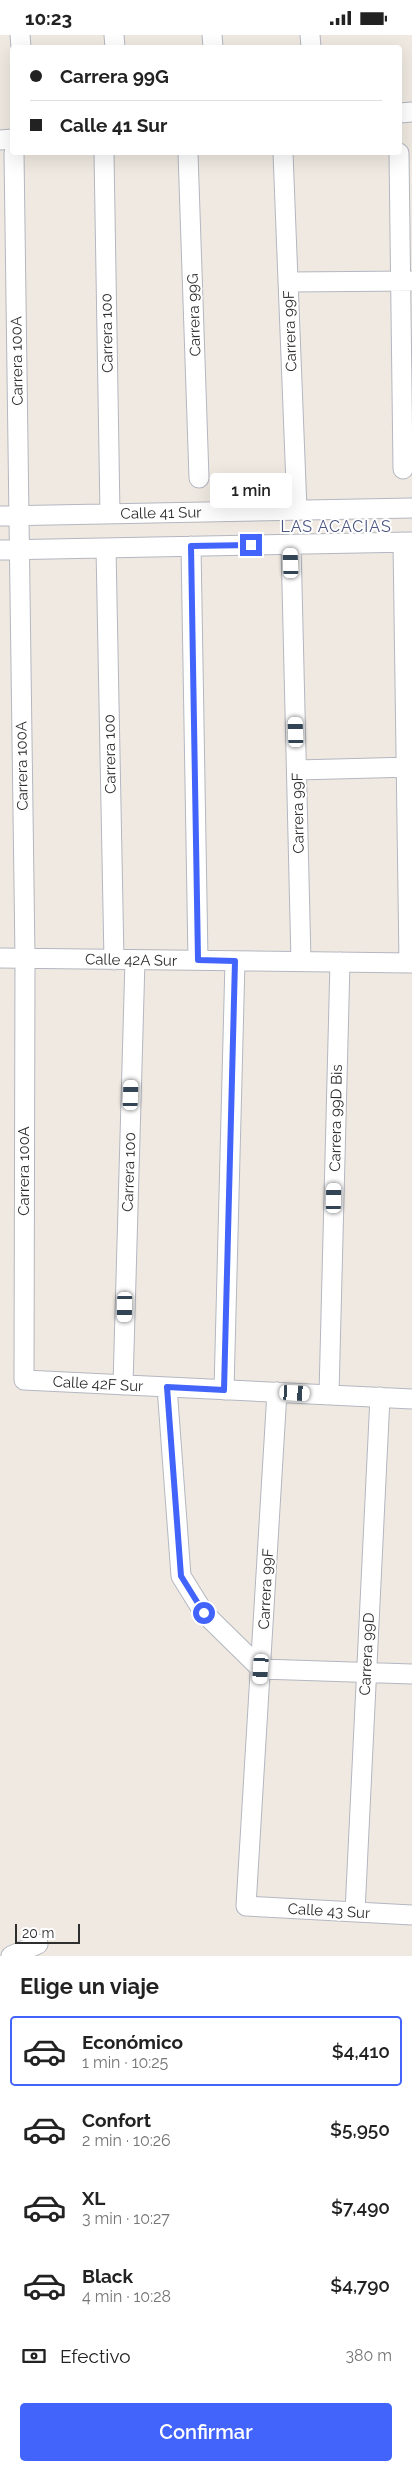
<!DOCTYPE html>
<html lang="es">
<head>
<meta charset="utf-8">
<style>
  body { margin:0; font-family:Raleway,sans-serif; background:#f6f6f6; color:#222; height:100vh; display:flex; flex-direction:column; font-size:19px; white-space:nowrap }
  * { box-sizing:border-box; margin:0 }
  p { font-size:16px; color:#767676 }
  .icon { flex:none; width:28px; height:28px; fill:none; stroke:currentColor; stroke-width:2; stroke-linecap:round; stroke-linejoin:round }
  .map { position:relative; height:1921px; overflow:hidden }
  .sheet { display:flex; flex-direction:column; background:#fff; flex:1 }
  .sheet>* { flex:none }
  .guide { position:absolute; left:10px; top:10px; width:392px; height:110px; border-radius:5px; box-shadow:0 5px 20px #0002; display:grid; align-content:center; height:110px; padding:0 20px; background:#fff }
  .scale { position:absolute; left:15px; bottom:12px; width:65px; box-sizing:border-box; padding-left:5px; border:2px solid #2e2e2e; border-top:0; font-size:14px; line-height:18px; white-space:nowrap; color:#2e2e2e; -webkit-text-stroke:4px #fff; paint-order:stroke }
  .end { position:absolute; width:22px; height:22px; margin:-11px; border:6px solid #4264fb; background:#fff; box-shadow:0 0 0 2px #fff }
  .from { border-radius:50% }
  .bubble { position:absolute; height:35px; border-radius:5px; background:#fff; box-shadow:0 5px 20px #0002; font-size:16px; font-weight:600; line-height:35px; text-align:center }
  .car { position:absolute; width:15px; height:30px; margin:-15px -8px; border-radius:6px; box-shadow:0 0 4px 1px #0007; background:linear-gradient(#fff 24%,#345 0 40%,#fff 0 76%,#345 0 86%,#fff 0) }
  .guide b { display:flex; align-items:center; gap:18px; height:48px; font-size:19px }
  .guide b+b { border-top:1px solid #e0e0e0 }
  .guide i { width:12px; height:12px; background:#222 }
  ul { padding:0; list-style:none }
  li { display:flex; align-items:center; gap:15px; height:70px; margin:0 10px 8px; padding:0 10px; border:2px solid transparent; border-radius:5px }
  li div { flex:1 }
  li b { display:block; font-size:19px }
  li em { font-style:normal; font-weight:600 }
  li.active { border-color:#4264fb }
  li>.icon { width:45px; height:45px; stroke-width:1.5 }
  h2 { padding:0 20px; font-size:22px; line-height:60px }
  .pay { display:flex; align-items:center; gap:12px; height:55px; padding:0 20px; font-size:19px }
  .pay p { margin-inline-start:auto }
  .action { display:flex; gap:10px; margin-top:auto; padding:10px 20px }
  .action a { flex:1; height:58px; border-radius:5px; background:#4264fb; color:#fff; font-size:20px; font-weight:600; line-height:58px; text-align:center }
  .status { display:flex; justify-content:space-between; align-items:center; height:35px; padding:0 25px; background:#fff; direction:ltr }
  .status svg { height:14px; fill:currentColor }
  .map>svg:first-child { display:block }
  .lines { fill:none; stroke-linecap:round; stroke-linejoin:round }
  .street-casing { stroke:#b4b7c1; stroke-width:21 }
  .street { stroke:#fff; stroke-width:19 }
  .route { stroke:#4264fb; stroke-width:6 }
  .labels { text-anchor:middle; stroke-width:4; stroke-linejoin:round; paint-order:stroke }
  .street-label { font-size:15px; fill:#2e2e2e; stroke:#fff }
  .neighbourhood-label { font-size:16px; letter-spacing:1px; fill:#4d5680; stroke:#fff }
</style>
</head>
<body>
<div class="status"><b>10:23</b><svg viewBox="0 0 49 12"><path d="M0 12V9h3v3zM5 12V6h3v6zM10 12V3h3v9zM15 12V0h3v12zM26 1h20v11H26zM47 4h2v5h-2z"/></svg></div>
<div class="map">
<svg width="412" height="1921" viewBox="0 0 412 1921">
  <rect width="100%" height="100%" fill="#efe9e1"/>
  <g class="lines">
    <defs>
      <path id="street" d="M 20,0 L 21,12
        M 114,0 L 115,12
        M 212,0 L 213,12
        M 310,0 L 311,12
        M 400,78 L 412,77
        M 0,105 L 12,104
        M 14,118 L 25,923 L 24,1345 L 412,1364
        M 104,118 L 110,479
        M 188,118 L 199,443
        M 283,118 L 297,475
        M 399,118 L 403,434
        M 289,247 L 412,246
        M 0,481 L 412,473
        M 403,507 L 409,928
        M 291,509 L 301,926
        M 191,511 L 198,925
        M 106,513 L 114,925
        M 0,515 L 412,507
        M 297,735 L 412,732
        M 0,923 L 412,928
        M 123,1350 L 135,925
        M 167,1352 L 181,1541 L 204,1578 L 261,1634 L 412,1639
        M 224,1355 L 235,926
        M 277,1357 L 246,1871 L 412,1880
        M 329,1359 L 340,927
        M 355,1877 L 380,1362
        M 11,1921 L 38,1909"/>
    </defs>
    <use href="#street" class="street-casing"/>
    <use href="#street" class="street"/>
  </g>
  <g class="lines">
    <path class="route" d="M 204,1578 L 181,1541 L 167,1352 L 224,1355 L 235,926 L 198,925 L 191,511 L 251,510"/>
  </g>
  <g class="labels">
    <g class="street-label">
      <text transform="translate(194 280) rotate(-92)" y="5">Carrera 99G</text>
      <text transform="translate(290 296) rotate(-92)" y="5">Carrera 99F</text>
      <text transform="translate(107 298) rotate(-91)" y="5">Carrera 100</text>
      <text transform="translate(17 326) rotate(-91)" y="5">Carrera 100A</text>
      <text transform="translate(161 478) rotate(-1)" y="5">Calle 41 Sur</text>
      <text transform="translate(110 719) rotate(-91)" y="5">Carrera 100</text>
      <text transform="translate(22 731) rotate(-91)" y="5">Carrera 100A</text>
      <text transform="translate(298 778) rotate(-91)" y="5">Carrera 99F</text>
      <text transform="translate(131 925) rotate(1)" y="5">Calle 42A Sur</text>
      <text transform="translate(336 1083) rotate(-89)" y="5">Carrera 99D Bis</text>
      <text transform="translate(24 1136) rotate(-90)" y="5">Carrera 100A</text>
      <text transform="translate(129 1137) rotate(-88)" y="5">Carrera 100</text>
      <text transform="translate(98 1349) rotate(3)" y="5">Calle 42F Sur</text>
      <text transform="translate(266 1554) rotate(-87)" y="5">Carrera 99F</text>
      <text transform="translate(367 1619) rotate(-87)" y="5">Carrera 99D</text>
      <text transform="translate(329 1876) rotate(3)" y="5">Calle 43 Sur</text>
    </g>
    <g class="neighbourhood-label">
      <text x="336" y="497">LAS ACACIAS</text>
    </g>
  </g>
</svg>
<div class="scale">20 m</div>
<i class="end from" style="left:204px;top:1578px"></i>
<i class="end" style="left:251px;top:510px"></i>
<div class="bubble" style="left:210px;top:438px;width:82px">1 min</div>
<i class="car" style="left:291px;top:528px;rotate:358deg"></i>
<i class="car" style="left:296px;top:697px;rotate:358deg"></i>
<i class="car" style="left:131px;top:1060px;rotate:2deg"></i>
<i class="car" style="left:334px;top:1163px;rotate:1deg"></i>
<i class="car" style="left:125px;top:1272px;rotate:181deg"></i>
<i class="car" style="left:295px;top:1358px;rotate:93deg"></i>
<i class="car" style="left:261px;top:1634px;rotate:184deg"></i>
<div class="guide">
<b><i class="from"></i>Carrera 99G</b>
<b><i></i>Calle 41 Sur</b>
</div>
</div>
<section class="sheet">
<h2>Elige un viaje</h2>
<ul>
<li class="active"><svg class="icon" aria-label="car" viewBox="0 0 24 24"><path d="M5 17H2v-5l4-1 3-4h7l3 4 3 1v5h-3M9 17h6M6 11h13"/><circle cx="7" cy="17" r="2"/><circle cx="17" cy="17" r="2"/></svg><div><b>Económico</b><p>1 min · 10:25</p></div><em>$4,410</em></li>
<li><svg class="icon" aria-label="car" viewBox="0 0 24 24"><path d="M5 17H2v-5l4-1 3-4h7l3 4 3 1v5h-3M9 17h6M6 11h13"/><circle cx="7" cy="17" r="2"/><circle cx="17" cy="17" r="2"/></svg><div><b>Confort</b><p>2 min · 10:26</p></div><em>$5,950</em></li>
<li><svg class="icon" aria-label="car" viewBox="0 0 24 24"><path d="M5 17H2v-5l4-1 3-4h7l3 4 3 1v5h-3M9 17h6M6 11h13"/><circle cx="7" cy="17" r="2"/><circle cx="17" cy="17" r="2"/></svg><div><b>XL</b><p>3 min · 10:27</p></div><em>$7,490</em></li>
<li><svg class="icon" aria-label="car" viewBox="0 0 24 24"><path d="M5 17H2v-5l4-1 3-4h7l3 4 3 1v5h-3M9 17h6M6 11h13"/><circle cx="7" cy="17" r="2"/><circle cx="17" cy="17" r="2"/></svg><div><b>Black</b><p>4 min · 10:28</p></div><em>$4,790</em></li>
</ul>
<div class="pay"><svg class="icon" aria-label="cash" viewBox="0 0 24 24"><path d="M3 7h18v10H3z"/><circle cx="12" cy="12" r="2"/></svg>Efectivo<p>380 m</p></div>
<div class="action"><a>Confirmar</a></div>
</section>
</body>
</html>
